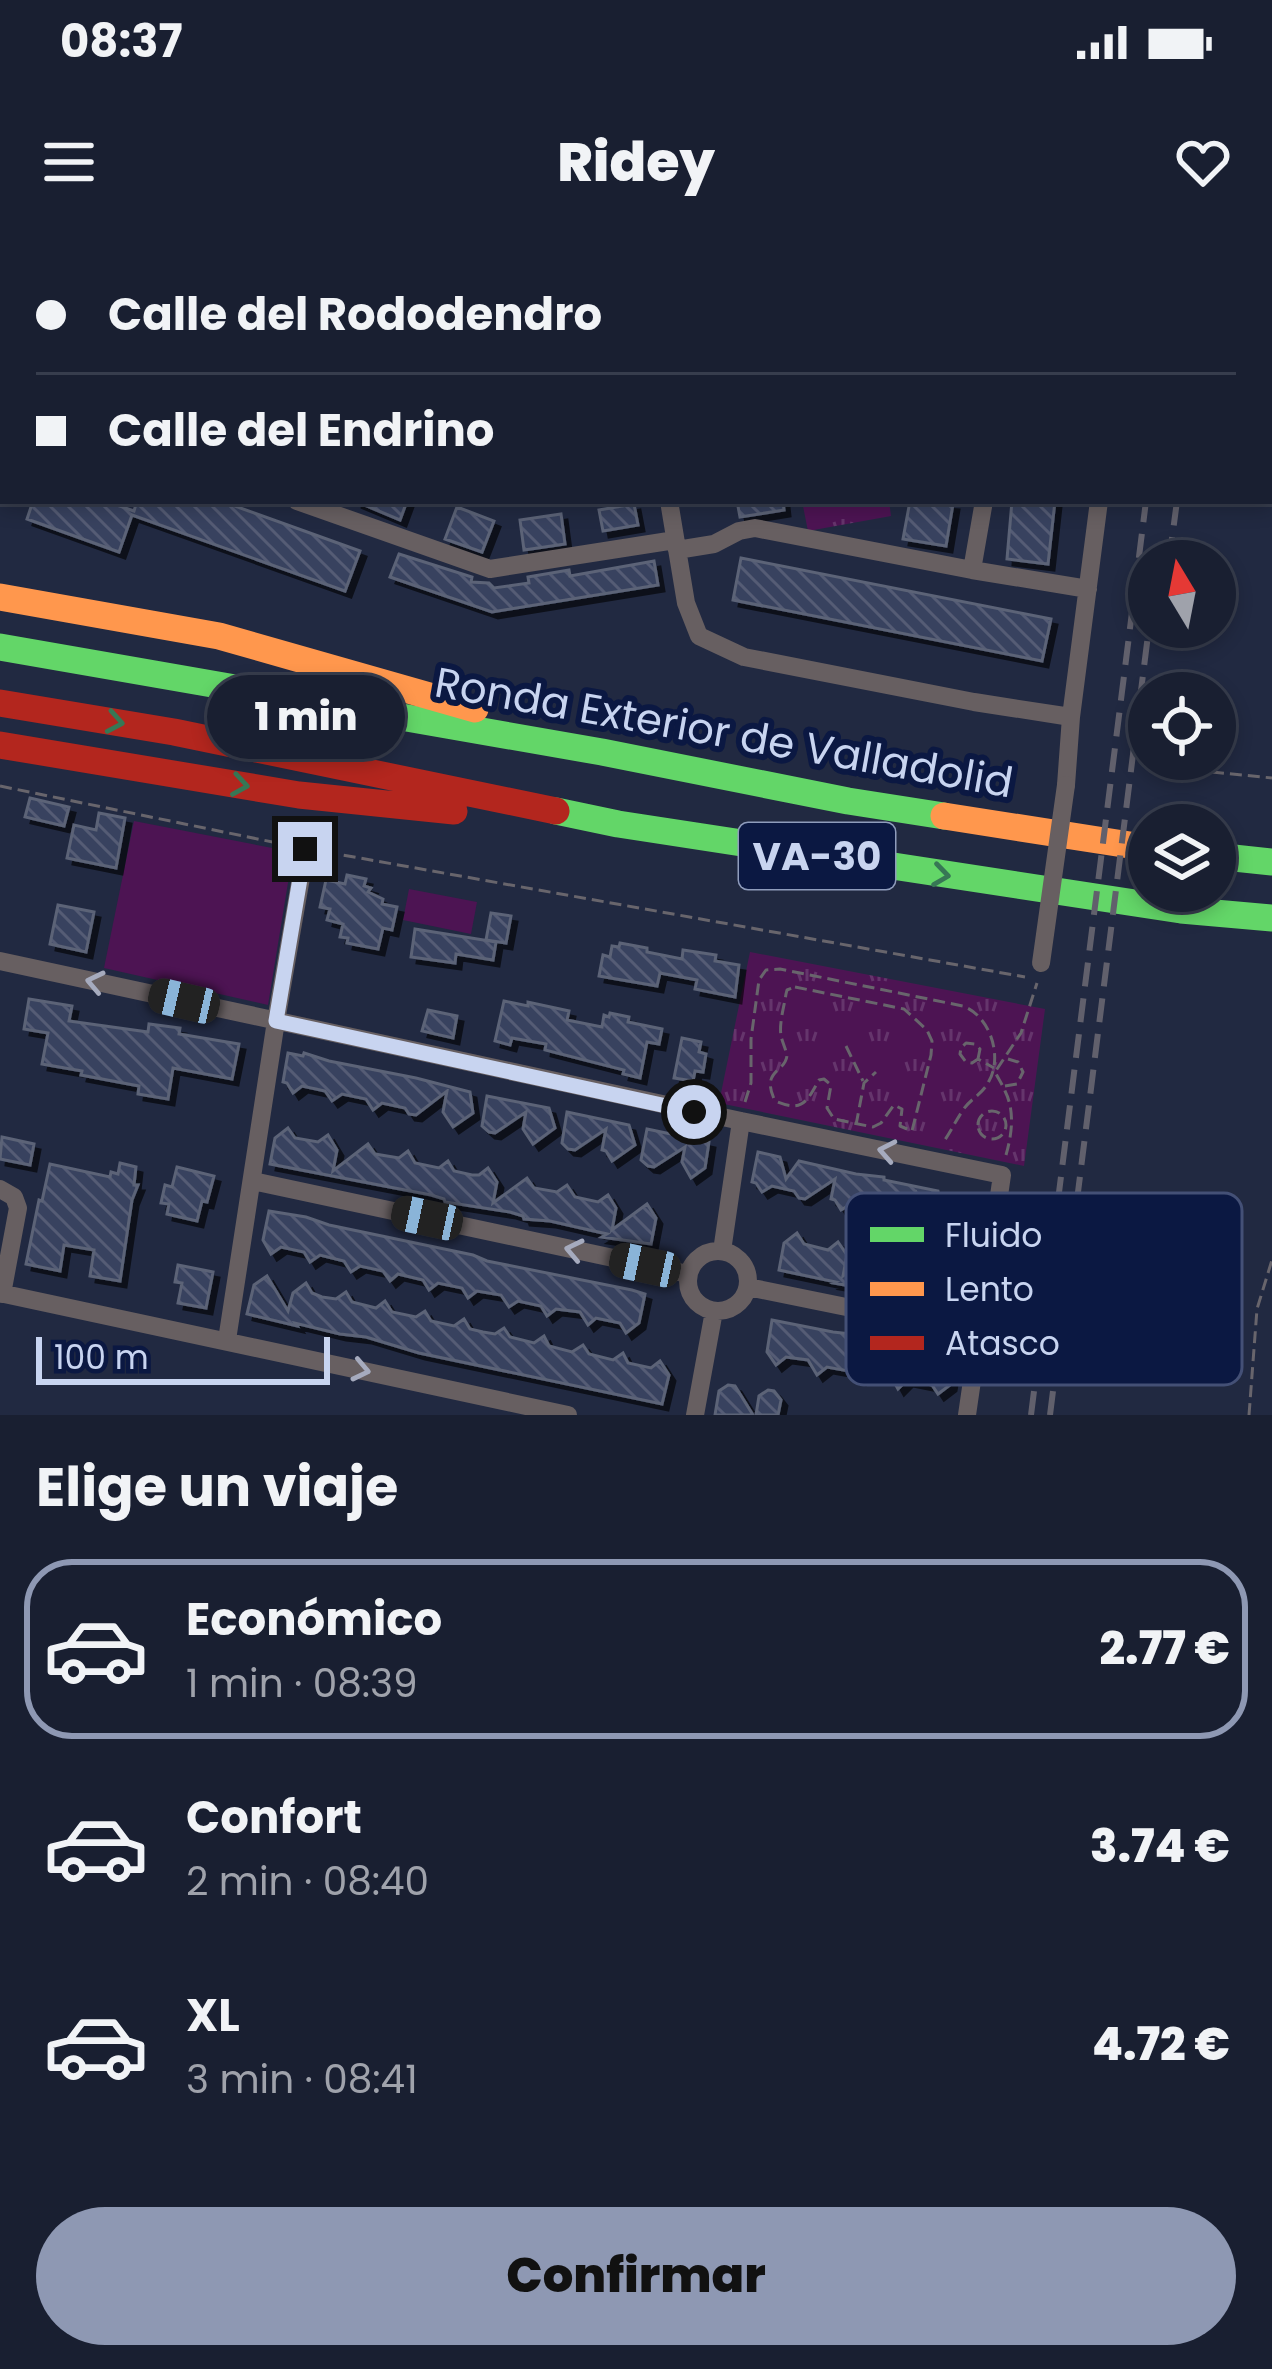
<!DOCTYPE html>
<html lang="es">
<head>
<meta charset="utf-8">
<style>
  body { margin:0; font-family:Poppins,sans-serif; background:#222739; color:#f1f3f6; height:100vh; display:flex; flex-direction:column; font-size:45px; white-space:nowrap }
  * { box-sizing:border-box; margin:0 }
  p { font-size:39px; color:#9fa2ab }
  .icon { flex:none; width:66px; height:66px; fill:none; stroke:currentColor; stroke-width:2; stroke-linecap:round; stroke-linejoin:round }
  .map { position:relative; height:1175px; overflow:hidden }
  .details { display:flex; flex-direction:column; background:#191f31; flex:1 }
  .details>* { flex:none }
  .hud { position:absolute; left:0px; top:0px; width:1272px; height:264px; box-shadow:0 6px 18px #0003,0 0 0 3px #373d4d; display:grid; align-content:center; height:264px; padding:0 36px; background:#191f31 }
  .needle { width:78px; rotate:350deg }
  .tools { position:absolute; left:1128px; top:300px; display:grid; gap:24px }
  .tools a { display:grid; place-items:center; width:108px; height:108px; border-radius:50%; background:#191f31; box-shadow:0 6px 18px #0003,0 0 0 3px #373d4d; font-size:60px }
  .scale { position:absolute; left:36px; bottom:30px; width:294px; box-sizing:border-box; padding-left:12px; border:6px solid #c8d4f0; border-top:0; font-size:33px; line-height:42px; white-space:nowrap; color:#c8d4f0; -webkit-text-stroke:9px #0b1842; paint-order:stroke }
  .end { position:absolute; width:54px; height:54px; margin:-27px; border:15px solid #c8d4f0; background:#111; box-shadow:0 0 0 6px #111 }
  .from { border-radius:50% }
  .bubble { position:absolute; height:84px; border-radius:42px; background:#191f31; box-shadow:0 6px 18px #0003,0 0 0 3px #373d4d; font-size:39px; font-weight:800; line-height:84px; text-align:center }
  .car { position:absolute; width:36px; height:72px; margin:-36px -18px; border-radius:15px; box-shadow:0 0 9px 3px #0007; background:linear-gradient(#222 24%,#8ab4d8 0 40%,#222 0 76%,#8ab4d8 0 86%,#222 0) }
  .hud b { display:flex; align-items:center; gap:42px; height:114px; font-size:45px }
  .hud b+b { border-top:3px solid #373d4d }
  .hud i { width:30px; height:30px; background:#f1f3f6 }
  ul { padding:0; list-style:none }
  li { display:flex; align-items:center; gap:36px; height:180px; margin:0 24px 18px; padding:0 12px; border:6px solid transparent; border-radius:48px }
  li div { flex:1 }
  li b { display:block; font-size:45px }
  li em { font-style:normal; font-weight:800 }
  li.active { border-color:#8e98b3 }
  li>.icon { width:108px; height:108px; stroke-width:1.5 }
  h2 { padding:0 36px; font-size:54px; line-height:144px }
  .cta { display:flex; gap:24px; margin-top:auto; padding:24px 36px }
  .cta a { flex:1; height:138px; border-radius:72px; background:#8e98b3; color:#111; font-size:48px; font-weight:800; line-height:138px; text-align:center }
  .status { display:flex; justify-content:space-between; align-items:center; height:84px; padding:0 60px; background:#191f31; direction:ltr }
  .status svg { height:33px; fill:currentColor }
  header { display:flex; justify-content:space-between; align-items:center; height:156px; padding:0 36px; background:#191f31; font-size:54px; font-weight:800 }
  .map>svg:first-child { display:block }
  .grass { fill:#4d1453 }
  .park { fill:url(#park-tufts) }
  .building { fill:url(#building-back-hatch); stroke:#5b6377; stroke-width:3; filter:url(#shadow) }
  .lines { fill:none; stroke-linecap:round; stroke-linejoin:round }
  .path { stroke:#68656c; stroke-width:3; stroke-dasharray:12 6; stroke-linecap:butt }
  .street { stroke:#675f61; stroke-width:18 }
  .fast { stroke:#63d668; stroke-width:27 }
  .slow { stroke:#ff974d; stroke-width:27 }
  .jam { stroke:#b3261e; stroke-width:27 }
  .rail { stroke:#61606c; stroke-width:6; stroke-dasharray:24 12; stroke-linecap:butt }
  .street-bridge { stroke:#675f61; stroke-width:18 }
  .oneway { stroke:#377755 }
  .oneway2 { stroke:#a6abbe }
  .route { stroke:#c8d4f0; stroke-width:15 }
  .labels { text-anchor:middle; stroke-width:12; stroke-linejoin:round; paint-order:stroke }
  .shield { fill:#0b1842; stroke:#8f9cbc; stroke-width:3 }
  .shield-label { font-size:39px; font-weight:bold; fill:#c8d4f0 }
  .street-label { font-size:42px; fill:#c8d4f0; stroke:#0b1842 }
  .key { fill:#0b1842; stroke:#445076; stroke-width:3 }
  .key-label { font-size:33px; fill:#c8d4f0 }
</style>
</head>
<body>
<div class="status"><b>08:37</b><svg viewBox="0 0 49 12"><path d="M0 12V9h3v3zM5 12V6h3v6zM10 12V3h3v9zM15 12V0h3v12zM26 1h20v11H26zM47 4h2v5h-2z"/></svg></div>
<header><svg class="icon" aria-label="menu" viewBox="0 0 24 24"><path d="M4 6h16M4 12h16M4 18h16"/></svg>Ridey<svg class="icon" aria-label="heart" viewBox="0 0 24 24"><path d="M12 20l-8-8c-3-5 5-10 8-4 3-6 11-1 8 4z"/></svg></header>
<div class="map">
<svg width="1272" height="1175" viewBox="0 0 1272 1175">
  <defs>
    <pattern id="park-tufts" width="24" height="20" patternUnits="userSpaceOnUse" patternTransform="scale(3)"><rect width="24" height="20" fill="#4d1453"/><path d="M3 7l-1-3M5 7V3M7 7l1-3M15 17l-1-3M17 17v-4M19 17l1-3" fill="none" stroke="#65356c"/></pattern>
    <pattern id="building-back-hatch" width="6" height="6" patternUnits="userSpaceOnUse" patternTransform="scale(3)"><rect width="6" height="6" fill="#39425e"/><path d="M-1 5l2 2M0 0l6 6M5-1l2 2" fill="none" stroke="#545c75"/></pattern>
    <filter id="shadow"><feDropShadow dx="6" dy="6" stdDeviation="0" flood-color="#0009"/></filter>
  </defs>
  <rect width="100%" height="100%" fill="#212941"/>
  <path class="grass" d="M 122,0 L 426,0 L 425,3 L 121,3 Z
    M 134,581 L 293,612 L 268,765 L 104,728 Z
    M 409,649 L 477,662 L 471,694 L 403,680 Z"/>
  <path class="park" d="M 802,261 L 889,261 L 891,276 L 808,291 Z
    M 750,712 L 1045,769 L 1024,926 L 719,863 Z"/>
  <path class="building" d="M 33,261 L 105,261 L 134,271 L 137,261 L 221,261 L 360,311 L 345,351 L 132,275 L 119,312 L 27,279 Z
    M 355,261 L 407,261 L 400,280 Z
    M 737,261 L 783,261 L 784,270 L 740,277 Z
    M 910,261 L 953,264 L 946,306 L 903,299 Z
    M 1012,261 L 1055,261 L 1048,324 L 1007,319 Z
    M 634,264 L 638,285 L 603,291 L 599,270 Z
    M 457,267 L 494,281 L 482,312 L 445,299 Z
    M 561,274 L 565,304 L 524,310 L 520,280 Z
    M 399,314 L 472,337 L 471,342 L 489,343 L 494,348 L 529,343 L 528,337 L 569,330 L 570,336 L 654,321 L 658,345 L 492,372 L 390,337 Z
    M 741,318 L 1051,379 L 1042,421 L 733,360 Z
    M 30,558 L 69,567 L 64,586 L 25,577 Z
    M 99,573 L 125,578 L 116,628 L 67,618 L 74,585 L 96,590 Z
    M 347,635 L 366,639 L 364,646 L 371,648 L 368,652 L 383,659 L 382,664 L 397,667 L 392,690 L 383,688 L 378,709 L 347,703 L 348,698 L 340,697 L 343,684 L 327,680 L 330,669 L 320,667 L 326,640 L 345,644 Z
    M 58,665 L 94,672 L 86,712 L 50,704 Z
    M 491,673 L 511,676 L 506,703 L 486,700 Z
    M 415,689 L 496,702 L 493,720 L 456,714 L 455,723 L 411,717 Z
    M 620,703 L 647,708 L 647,712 L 682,719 L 683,710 L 716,715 L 715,721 L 739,725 L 735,757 L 695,749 L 697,740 L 660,733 L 657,746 L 599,736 L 603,715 L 610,717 L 612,706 L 619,707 Z
    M 29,759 L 72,766 L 69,781 L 148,792 L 149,784 L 180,788 L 179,794 L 239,804 L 232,839 L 173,828 L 168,859 L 138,854 L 139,846 L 81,835 L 82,831 L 42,824 L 48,793 L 24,789 Z
    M 504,761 L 528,766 L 528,762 L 569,771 L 567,780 L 602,787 L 604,775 L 609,777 L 610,773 L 629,777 L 628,782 L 662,789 L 659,804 L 647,802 L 640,838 L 623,834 L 624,830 L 545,810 L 546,804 L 512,798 L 510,805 L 495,801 Z
    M 428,770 L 457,776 L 453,798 L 422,791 Z
    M 682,798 L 701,802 L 699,812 L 706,814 L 703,832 L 695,831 L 693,841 L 674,838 Z
    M 288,813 L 303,816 L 304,813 L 329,821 L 416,838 L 470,852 L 473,873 L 453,887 L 443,872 L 447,851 L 416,875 L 409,874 L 405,868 L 382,863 L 373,870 L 366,859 L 342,854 L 332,861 L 325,851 L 316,849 L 302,846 L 293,853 L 287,843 L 283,842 Z
    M 487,856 L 549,868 L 555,888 L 533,904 L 523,889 L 526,872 L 495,893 L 489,892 L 482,886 Z
    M 567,872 L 629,885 L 635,905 L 612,921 L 606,911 L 602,910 L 606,889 L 575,910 L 568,909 L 562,903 Z
    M 288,888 L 295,898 L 318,902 L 328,895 L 337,910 L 333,931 L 368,904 L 375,914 L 399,918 L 408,911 L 415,923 L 439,928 L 448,921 L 454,931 L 472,935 L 479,935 L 488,928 L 497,942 L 493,963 L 527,938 L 534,948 L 557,952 L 567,945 L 575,957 L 598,962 L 608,955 L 616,968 L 612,990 L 647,964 L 656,978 L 651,1004 L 602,997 L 607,994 L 550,981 L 524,979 L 523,976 L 510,972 L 445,962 L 444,959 L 431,955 L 270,924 L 275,898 Z
    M 647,889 L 709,902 L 705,928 L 691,938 L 682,922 L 685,907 L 654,927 L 648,926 L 641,920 Z
    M 2,897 L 34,904 L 30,925 L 0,919 Z
    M 758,912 L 780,917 L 786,939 L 799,921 L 856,934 L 884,937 L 884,940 L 938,951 L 942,972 L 921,987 L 912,971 L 915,953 L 880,979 L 873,968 L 851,964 L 841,970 L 835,960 L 831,959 L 835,939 L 805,959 L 799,958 L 794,951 L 772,946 L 762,952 L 756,943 L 752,942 Z
    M 120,923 L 136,927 L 134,945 L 138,945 L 132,960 L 120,1041 L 90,1036 L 94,1010 L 64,1005 L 60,1031 L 26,1024 L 39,960 L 42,961 L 50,924 L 110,937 L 111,932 L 118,934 Z
    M 177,927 L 214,936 L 207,962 L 202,961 L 197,981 L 167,974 L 169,964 L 161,963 L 165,945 L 172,947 Z
    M 269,971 L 306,977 L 329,985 L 473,1015 L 487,1021 L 632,1050 L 645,1054 L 639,1083 L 626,1093 L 620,1083 L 596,1078 L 588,1085 L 580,1072 L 556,1069 L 547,1076 L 541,1066 L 518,1061 L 509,1067 L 501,1055 L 477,1051 L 468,1058 L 462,1048 L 438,1043 L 429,1050 L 423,1040 L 398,1034 L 390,1041 L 383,1031 L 360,1026 L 351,1032 L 344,1021 L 320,1015 L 310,1022 L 304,1012 L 281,1007 L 271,1014 L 263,1000 Z
    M 797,993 L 804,1004 L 828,1010 L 838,1002 L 847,1015 L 843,1036 L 873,1013 L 879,1015 L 884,1022 L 907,1026 L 919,1019 L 927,1033 L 923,1054 L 957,1028 L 966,1041 L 961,1068 L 914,1060 L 917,1058 L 834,1043 L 836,1042 L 779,1030 L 784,1003 Z
    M 178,1025 L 213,1032 L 206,1068 L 178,1063 L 182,1043 L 175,1042 Z
    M 267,1036 L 288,1071 L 293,1053 L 306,1043 L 312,1053 L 322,1057 L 336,1059 L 346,1052 L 352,1062 L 376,1068 L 385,1061 L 392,1072 L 416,1077 L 425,1071 L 431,1081 L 454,1086 L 464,1079 L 470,1089 L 483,1092 L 495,1094 L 504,1088 L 510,1097 L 534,1103 L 544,1096 L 549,1106 L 572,1112 L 583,1105 L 589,1114 L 613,1120 L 623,1113 L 628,1123 L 651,1128 L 660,1121 L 669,1135 L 662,1164 L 419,1113 L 366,1097 L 340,1094 L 295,1083 L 297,1086 L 247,1074 L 254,1045 Z
    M 772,1080 L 833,1092 L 860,1095 L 874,1099 L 874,1103 L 926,1109 L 955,1116 L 950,1145 L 938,1154 L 932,1145 L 907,1140 L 898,1149 L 892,1138 L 880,1135 L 867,1134 L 860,1139 L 854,1138 L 849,1131 L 827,1127 L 817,1135 L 808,1120 L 786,1117 L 776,1125 L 767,1112 Z
    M 728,1145 L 735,1146 L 753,1175 L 715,1175 L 719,1151 Z
    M 768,1150 L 774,1151 L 781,1160 L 778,1175 L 756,1175 L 759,1156 Z"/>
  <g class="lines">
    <path class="path" d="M 1269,40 L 1272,19
      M 1269,256 L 1272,260
      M 1212,532 L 1272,538
      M 0,546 L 287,605
      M 326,612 L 1025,737
      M 795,747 L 904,769 L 927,790 L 932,801 L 931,815 L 912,891 L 900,886 L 902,869 L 894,865 L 881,883 L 873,887 L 834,879 L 827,868 L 831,845 L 824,839 L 819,840 C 807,861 803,873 775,861 C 760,829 786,833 787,815 C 787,813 781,798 781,796 C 779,783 784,767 786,754 L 787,750 Z
      M 846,806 L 863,841
      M 978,819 L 980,809 L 975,804 L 966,803 L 961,808 L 960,814 L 966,822 L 972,823 L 978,819 L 994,828
      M 1005,846 L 1017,844 L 1023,832 L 1018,822 L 1008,819
      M 745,862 L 751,843 L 751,799 L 759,740 L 766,730 L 780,729 L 963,766 C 990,776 1003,816 989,841 C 983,854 970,859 963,870 C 955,882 950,893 942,904
      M978 885a14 14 0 1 1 28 0a14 14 0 1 1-28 0Z
      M 856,885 L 864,843 L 876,832
      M 1006,915 C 1012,894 1015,871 1005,851 C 1002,844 998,838 995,832 L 1021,793 L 1037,743
      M 1249,1175 L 1257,1069 L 1272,1020"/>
    <path class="street" d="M 625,0 L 626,3
      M 809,0 L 809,3
      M 112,3 L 113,0
      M 440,3 L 441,0
      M 1131,3 L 1132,0
      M 0,31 L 3,32
      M 0,151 L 3,152
      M 297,261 L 490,329 L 675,300
      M 669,261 L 686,363 L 699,396 L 744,417 L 974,462 L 1071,477
      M 677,310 L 714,304 L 739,291 L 755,288 L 972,330 L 1088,349
      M 972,330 L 984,261
      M 1066,545 L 1071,477 L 1099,261
      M 0,721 L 741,881 L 1002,935 L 967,1175
      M 253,941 L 688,1034
      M 0,949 L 14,957 L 18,968 L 2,1054
      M688 1041a30 30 0 1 1 60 0a30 30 0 1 1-60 0Z
      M 722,1011 L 741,881
      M 748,1047 L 979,1094
      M 0,1053 L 568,1175
      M 227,1100 L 276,781 L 306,609
      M 695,1175 L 714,1071"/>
    <path class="fast" d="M 0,407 L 602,512 L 848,561 L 944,576
      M 556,571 L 618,584 L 1181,670 L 1272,678
      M 1215,616 L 1272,622"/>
    <path class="slow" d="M 0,357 L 219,396 L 475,469
      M 944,576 L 1149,608"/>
    <path class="jam" d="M 0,463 L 174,492 L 556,571
      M 0,505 L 299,555 L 454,571"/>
    <path class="rail" d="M 1179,3 L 1179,0
      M 1210,3 L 1210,0
      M 1169,321 L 1177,261
      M 1031,1175 L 1146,261
      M 1050,1175 L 1149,387"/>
    <path class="street-bridge" d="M 1041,723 L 1066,545"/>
  </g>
  <defs><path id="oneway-chevron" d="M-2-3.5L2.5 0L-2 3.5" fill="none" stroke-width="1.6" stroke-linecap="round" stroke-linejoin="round" transform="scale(3)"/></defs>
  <g class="oneway">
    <use href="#oneway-chevron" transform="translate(115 482) rotate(10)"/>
    <use href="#oneway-chevron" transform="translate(240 545) rotate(9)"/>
    <use href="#oneway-chevron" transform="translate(941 635) rotate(8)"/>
  </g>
  <g class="oneway2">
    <use href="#oneway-chevron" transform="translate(95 742) rotate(-168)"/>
    <use href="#oneway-chevron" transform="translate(887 911) rotate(-169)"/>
    <use href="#oneway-chevron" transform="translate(574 1010) rotate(-168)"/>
    <use href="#oneway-chevron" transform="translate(361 1130) rotate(12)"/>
  </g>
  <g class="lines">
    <path class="route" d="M 305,609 L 276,781 L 694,872"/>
  </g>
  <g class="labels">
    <rect class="shield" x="739" y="583" width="156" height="66" rx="9"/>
    <g class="shield-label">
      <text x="817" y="630">VA-30</text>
    </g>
    <g class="street-label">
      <text transform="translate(724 492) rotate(10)" y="15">Ronda Exterior de Valladolid</text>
    </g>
  </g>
  <rect x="846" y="953" width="396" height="192" rx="18" class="key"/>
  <rect x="870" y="987" width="54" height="15" fill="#63d668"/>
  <rect x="870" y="1042" width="54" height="14" fill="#ff974d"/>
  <rect x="870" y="1096" width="54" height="14" fill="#b3261e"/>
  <g class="key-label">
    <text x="945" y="1007">Fluido</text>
    <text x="945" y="1061">Lento</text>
    <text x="945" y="1115">Atasco</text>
  </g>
</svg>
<div class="tools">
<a><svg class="needle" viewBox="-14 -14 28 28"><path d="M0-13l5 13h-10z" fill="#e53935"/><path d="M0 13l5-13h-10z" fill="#9fa2ab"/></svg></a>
<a><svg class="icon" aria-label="locate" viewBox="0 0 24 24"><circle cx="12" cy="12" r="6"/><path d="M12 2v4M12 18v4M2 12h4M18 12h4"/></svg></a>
<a><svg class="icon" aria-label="layers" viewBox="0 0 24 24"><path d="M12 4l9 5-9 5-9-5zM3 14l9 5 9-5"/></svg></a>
</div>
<div class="scale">100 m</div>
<i class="end from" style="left:694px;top:872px"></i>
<i class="end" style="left:305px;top:609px"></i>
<div class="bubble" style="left:207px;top:435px;width:198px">1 min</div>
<i class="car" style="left:184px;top:761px;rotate:283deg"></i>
<i class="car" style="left:427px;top:978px;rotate:282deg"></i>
<i class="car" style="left:645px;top:1025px;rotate:282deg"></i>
<div class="hud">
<b><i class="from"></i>Calle del Rododendro</b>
<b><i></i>Calle del Endrino</b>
</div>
</div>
<section class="details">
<h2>Elige un viaje</h2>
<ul>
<li class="active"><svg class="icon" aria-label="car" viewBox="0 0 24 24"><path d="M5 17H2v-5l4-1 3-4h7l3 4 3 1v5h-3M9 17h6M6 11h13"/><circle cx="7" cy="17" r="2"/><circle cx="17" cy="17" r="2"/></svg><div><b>Económico</b><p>1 min · 08:39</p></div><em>2.77 €</em></li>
<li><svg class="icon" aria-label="car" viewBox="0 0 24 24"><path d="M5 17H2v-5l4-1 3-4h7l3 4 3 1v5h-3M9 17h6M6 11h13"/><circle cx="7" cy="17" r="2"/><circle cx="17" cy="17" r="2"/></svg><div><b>Confort</b><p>2 min · 08:40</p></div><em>3.74 €</em></li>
<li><svg class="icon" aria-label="car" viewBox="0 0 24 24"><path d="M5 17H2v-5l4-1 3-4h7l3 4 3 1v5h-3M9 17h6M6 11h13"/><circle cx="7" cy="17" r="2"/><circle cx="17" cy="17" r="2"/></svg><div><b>XL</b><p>3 min · 08:41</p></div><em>4.72 €</em></li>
</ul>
<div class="cta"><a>Confirmar</a></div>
</section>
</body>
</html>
